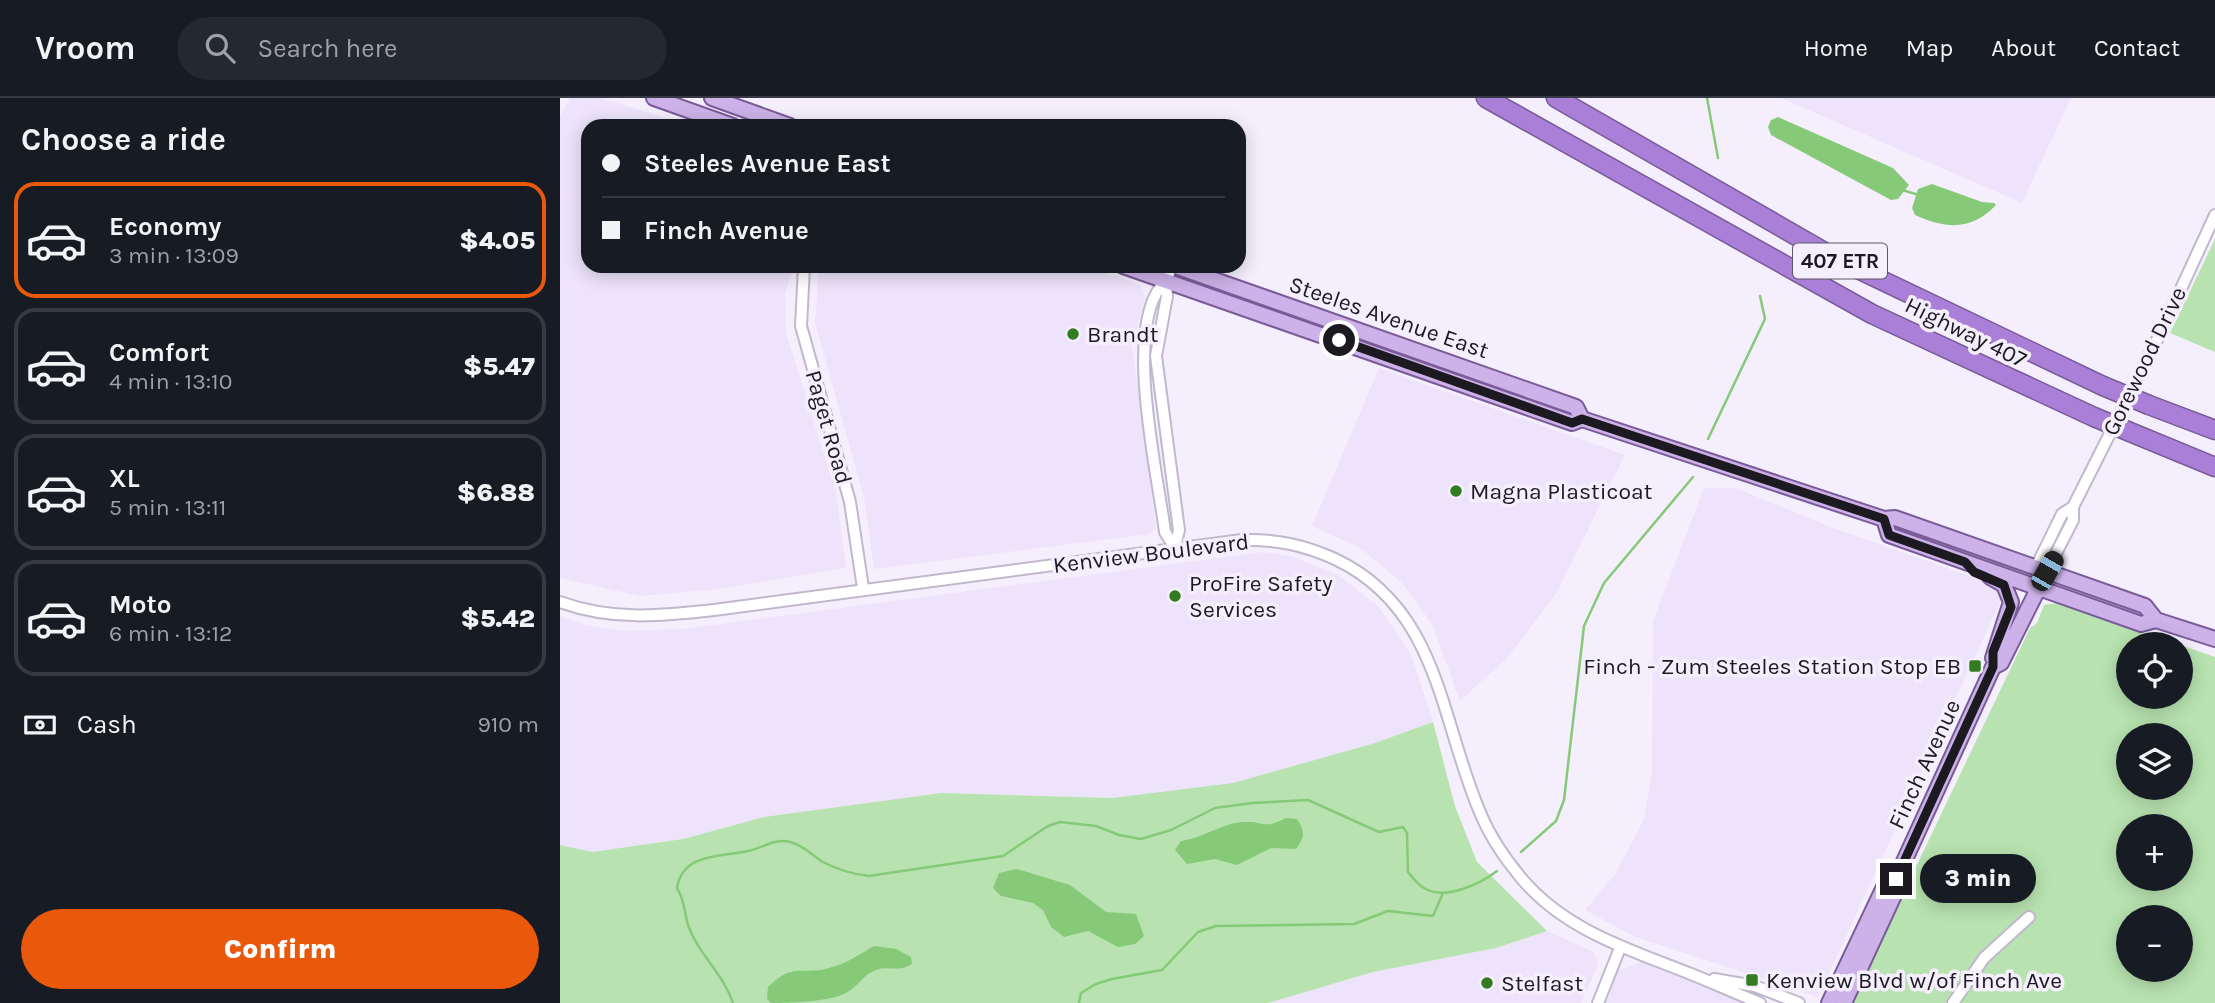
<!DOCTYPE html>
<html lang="en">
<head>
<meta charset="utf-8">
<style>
  body { margin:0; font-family:Karla,sans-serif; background:#242831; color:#f1f3f6; height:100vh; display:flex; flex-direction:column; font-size:26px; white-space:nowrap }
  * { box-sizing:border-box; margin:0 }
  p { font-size:23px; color:#9ea1a6 }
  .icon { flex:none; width:38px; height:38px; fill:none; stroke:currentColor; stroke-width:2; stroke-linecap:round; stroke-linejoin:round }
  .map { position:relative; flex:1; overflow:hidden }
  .panel { display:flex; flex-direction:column; background:#171b24; width:560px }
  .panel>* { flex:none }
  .guide { position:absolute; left:21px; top:21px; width:665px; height:154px; border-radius:21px; box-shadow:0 4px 18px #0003; display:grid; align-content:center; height:154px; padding:0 21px; background:#171b24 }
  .buttons { position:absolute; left:1556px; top:534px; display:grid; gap:14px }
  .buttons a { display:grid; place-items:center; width:77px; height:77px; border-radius:50%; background:#171b24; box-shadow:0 4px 18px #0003; font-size:35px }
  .end { position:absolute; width:32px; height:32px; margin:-16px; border:9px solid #1d1921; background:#fff; box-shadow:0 0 0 4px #fff }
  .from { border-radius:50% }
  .bubble { position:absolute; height:49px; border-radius:24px; background:#171b24; box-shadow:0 4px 18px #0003; font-size:23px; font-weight:800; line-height:49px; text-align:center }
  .car { position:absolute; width:21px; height:42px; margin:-21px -10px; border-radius:9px; box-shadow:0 0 5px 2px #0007; background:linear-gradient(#222 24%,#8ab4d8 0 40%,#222 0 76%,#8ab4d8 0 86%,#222 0) }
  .guide b { display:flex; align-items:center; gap:24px; height:66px; font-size:26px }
  .guide b+b { border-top:2px solid #363941 }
  .guide i { width:18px; height:18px; background:#f1f3f6 }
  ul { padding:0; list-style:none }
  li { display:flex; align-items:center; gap:21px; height:116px; margin:0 14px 10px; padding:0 7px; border:4px solid #363941; border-radius:21px }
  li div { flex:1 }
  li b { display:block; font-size:26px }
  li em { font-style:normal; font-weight:800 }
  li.current { border-color:#ea580c }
  li>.icon { width:63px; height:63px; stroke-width:1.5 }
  h2 { padding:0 21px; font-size:32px; line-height:84px }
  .pay { display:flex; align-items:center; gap:18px; height:77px; padding:0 21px; font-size:26px }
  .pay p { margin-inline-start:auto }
  .button { display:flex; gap:14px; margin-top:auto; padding:14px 21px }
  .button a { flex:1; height:80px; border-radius:42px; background:#ea580c; color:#fff; font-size:28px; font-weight:800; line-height:80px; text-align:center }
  header { display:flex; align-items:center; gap:42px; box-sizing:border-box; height:98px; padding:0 35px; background:#171b24; border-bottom:2px solid #363941 }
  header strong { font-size:33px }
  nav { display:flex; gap:38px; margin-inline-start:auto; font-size:24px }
  .search { width:490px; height:63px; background:#242831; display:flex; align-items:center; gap:18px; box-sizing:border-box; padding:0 24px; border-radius:38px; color:#9ea1a6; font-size:26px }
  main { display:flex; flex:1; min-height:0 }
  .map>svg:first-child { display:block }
  .built { fill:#ede3fb }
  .green { fill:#b8e3b0; fill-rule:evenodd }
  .water { fill:#86c979 }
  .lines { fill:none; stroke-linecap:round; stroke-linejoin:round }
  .stream { stroke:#86c979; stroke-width:2.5 }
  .minor-casing { stroke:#c1b8ce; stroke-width:14 }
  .major-casing { stroke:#795b98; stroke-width:18 }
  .highway-casing { stroke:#795b98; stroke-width:21 }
  .minor { stroke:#fff; stroke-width:10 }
  .major { stroke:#ccb2e8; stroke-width:14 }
  .highway { stroke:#aa7fd8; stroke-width:18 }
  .highway-bridge-casing { stroke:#795b98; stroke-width:21; stroke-linecap:butt }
  .highway-bridge { stroke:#aa7fd8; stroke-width:18 }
  .route { stroke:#1d1921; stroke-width:9 }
  .poi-dot { fill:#327b21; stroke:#f5effd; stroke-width:2.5 }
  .labels { text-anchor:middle; stroke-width:7; stroke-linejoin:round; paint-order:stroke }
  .shield { fill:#f5effd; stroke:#5e5963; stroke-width:2 }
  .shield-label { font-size:21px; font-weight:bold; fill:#1d1921 }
  .street-label { font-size:23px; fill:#1d1921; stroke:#f5effd }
  .poi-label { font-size:23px; fill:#1d1921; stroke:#f5effd; text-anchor:start }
</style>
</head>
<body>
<header>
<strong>Vroom</strong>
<div class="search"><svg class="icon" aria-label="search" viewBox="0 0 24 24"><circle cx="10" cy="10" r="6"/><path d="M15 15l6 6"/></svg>Search here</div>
<nav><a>Home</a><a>Map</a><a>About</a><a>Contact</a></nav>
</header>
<main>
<section class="panel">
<h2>Choose a ride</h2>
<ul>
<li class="current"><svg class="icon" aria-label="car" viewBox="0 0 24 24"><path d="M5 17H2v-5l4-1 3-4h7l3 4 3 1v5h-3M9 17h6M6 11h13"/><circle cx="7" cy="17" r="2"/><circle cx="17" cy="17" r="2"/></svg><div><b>Economy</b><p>3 min · 13:09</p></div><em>$4.05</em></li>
<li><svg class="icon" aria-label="car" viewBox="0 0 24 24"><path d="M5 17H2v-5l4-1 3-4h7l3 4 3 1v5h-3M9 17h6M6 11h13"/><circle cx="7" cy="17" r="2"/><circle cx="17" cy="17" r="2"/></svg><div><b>Comfort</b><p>4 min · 13:10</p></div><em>$5.47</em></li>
<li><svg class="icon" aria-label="car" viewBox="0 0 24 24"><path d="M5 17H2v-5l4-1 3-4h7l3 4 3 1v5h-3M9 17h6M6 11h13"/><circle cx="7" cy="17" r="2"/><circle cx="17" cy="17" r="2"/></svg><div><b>XL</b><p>5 min · 13:11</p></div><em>$6.88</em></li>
<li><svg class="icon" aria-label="car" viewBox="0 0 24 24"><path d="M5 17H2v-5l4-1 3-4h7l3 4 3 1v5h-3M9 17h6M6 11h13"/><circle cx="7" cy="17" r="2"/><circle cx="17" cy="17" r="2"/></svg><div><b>Moto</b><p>6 min · 13:12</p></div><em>$5.42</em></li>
</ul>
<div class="pay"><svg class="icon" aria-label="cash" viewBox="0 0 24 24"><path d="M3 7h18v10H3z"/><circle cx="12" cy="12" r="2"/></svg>Cash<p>910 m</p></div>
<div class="button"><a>Confirm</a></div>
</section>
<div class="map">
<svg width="1655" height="905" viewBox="0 0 1655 905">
  <rect width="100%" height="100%" fill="#f5effd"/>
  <path class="built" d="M 10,0 L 41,0 L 131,28 L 28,28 L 28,168 L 234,168 L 225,196 L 226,235 L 276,394 L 286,470 L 158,491 L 80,498 L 0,480 L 0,19 Z
    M 1221,0 L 1511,0 L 1462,105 Z
    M 259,168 L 527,168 L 580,187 L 585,199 L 572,248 L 596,429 L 590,436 L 314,471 L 304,399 L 255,225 Z
    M 819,270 L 1065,357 L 996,496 L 947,560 L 900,603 L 872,526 L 841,484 L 800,450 L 752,428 Z
    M 1144,390 L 1176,390 L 1273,430 L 1430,485 L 1438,491 L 1442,500 L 1258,899 L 1073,838 L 1025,812 L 1056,775 L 1084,721 L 1092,673 L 1093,523 Z
    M 704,454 L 733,459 L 778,477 L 818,508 L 851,556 L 873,624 L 815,645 L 673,685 L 552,700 L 381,695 L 204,719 L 123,741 L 32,754 L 0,747 L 0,518 L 25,527 L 61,533 L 122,531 Z
    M 987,833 L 1034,854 L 1038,867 L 1021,905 L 708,905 L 813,874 L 936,850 Z
    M 1081,864 L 1133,883 L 1189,905 L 1046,905 L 1058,873 Z"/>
  <path class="green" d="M 1655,141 L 1655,254 L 1610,235 Z
    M 1498,505 L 1616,546 L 1568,546 L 1568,598 L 1620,598 L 1621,547 L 1655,559 L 1655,905 L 1291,905 L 1470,530 L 1477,525 L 1484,507 ZM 1568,637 L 1620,637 L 1620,690 L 1568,690 ZM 1568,728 L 1620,728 L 1620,780 L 1568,780 ZM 1568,819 L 1620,819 L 1620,872 L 1568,872 Z
    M 873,624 L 895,708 L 917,764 L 987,833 L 936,850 L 813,874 L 708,905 L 0,905 L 0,747 L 32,754 L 123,741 L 204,719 L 381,695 L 552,700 L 673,685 L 815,645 Z"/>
  <path class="water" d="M 1218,19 L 1333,70 L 1349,87 L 1338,101 L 1331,102 L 1211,37 L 1208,29 L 1211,22 Z
    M 1372,86 L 1422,104 L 1434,105 L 1436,107 C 1411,133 1386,131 1355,117 L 1352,110 L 1358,91 Z
    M 726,720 L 737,721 C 745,733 745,739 736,751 L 711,750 L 677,767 L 655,761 L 627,766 L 615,752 L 621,743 C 643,740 662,725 684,724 C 706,723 703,732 726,720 Z
    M 457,771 L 510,787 L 546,814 L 576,816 L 584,838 L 575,846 L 558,849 L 528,833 L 504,839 L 491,829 L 483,812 L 473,805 L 441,798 L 433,790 L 439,775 Z
    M 314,848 L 336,851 L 351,859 L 352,866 C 339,875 328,867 316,872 C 302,877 298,889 286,895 C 270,904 229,905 211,905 L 207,901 L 208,889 C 234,863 241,878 269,870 C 285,866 299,857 314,848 Z"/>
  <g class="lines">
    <path class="stream" d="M 1147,0 L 1158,60
      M 1342,92 L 1359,97
      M 1148,341 L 1205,221 L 1200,198
      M 961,754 L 996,723 L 1004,702 L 1024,528 L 1044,485 L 1133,379
      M 173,905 C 163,875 138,856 128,827 C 124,813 125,803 117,790 C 123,754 162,759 188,753 C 204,750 213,740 230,744 C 243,747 252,757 263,764 C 278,772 292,776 309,778 L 443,758 L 488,728 L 500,724 L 536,728 L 559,737 L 581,741 L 611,732 L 655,710 L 692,705 L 748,702 L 819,734 L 843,729 L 847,735 L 848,774 C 852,779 858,787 864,790 C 885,803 920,786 937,773
      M 519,905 L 521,895 L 536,886 L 552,881 L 602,872 L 638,834 L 656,828 L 794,826 L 828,813 L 873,818 L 883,795"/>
    <defs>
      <path id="minor" d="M 244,168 L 241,228 L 290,404 L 303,490
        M 612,168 L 606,183 L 607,198 L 596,258 L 619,432 L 615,450
        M 606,183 C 561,222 598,377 605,434 L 615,450
        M 1476,469 L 1502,416 L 1513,409
        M 1487,473 L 1513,422 L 1513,409 L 1602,232 L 1655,117
        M 0,504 C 52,523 101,518 154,512 L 682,442 C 716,441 744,447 775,461 C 881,511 880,625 922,719 C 932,742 947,763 962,781 C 1006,833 1071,852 1131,876 C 1154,885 1177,896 1200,905
        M 1154,881 L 1195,888 L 1239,905
        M 1038,905 L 1060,850
        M 1393,905 L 1424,860 L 1469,819"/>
      <path id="major" d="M 94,0 L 173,28
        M 152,0 L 230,28
        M 563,168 L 1012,325 L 1022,321 L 1324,421 L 1335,420 L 1585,508 L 1596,522
        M 615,168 L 1016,309 L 1022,321
        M 1324,421 L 1329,437 L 1581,526 L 1596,522 L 1655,541
        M 1430,479 L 1444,487 L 1451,504 L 1433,560
        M 1269,905 L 1324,789 L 1336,781
        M 1284,905 L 1335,795 L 1336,781 L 1433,569 L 1441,565 L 1487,473"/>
      <path id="highway" d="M 926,0 L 1312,216 L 1534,319
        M 996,0 L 1275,160 L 1543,288
        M 1589,307 L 1655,332
        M 1570,334 L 1655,369"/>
    </defs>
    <use href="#minor" class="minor-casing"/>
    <use href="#major" class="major-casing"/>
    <use href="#highway" class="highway-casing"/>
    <use href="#minor" class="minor"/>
    <use href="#major" class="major"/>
    <use href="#highway" class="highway"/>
    <defs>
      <path id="highway-bridge" d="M 1543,288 L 1589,307
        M 1534,319 L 1570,334"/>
    </defs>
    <use href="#highway-bridge" class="highway-bridge-casing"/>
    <use href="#highway-bridge" class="highway-bridge"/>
  </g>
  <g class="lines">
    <path class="route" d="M 779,242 L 1012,325 L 1022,321 L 1324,421 L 1329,437 L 1405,464 L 1414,474 L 1444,487 L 1451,509 L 1433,554 L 1433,569 L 1336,781"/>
  </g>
  <g class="poi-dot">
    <circle cx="513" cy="236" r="7"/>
    <circle cx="896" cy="393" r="7"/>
    <circle cx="615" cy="498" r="7"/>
    <rect x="1408" y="561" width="14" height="14" rx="3.5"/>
    <rect x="1185" y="875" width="14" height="14" rx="3.5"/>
    <circle cx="927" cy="885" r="7"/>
  </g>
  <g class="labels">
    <rect class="shield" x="1233" y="145.5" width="94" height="35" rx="5"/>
    <g class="shield-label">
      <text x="1280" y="170">407 ETR</text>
    </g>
    <g class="street-label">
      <text transform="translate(829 219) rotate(19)" y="8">Steeles Avenue East</text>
      <text transform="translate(1406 234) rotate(26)" y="8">Highway 407</text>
      <text transform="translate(1584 263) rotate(-64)" y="8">Gorewood Drive</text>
      <text transform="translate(269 329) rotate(74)" y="8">Paget Road</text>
      <text transform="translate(591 455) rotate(-7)" y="8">Kenview Boulevard</text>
      <text transform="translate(1364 666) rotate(-65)" y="8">Finch Avenue</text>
    </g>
    <g class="poi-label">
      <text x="527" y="244">Brandt</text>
      <text x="910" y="401">Magna Plasticoat</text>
      <text x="629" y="493">ProFire Safety<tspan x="629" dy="26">Services</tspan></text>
      <text x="1401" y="576" text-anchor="end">Finch - Zum Steeles Station Stop EB</text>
      <text x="1206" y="890">Kenview Blvd w/of Finch Ave</text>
      <text x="941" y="893">Stelfast</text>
    </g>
  </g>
</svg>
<div class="buttons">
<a><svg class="icon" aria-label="locate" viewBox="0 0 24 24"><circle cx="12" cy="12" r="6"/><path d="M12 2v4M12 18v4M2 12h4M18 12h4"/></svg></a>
<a><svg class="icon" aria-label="layers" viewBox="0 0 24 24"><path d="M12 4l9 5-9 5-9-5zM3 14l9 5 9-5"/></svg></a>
<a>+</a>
<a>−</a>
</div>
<i class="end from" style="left:779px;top:242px"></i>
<i class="end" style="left:1336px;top:781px"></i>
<div class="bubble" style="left:1360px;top:756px;width:116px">3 min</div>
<i class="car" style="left:1487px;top:473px;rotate:30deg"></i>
<div class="guide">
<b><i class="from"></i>Steeles Avenue East</b>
<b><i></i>Finch Avenue</b>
</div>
</div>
</main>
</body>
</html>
